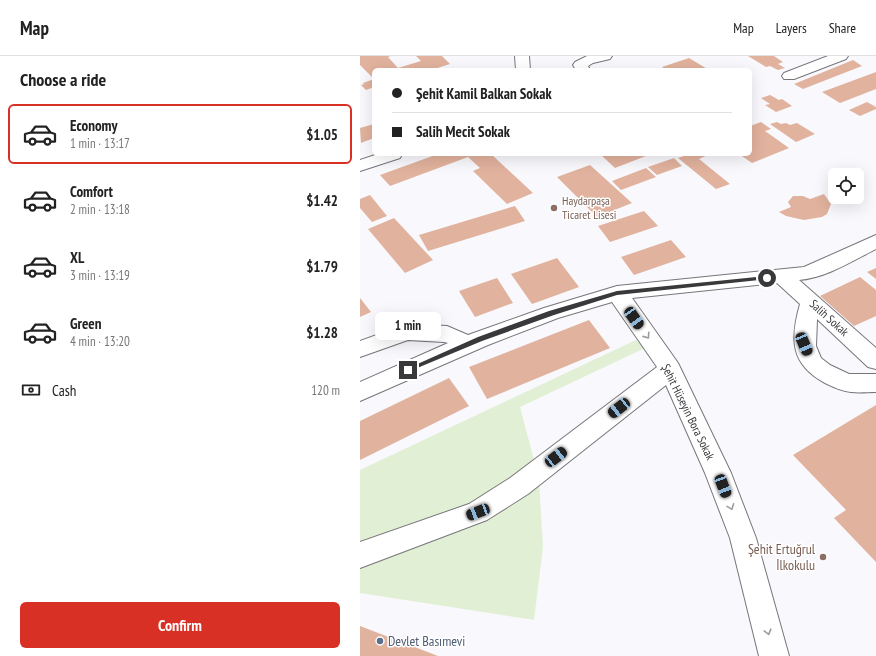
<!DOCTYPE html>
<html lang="en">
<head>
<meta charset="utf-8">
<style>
  body { margin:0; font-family:"PT Sans Narrow",sans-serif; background:#f6f6f6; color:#222; height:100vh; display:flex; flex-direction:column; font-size:15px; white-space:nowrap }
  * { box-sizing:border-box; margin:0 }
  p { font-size:13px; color:#767676 }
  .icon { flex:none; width:22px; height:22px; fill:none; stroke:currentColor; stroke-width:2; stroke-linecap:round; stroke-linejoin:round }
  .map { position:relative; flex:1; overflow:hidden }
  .drawer { display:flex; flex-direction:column; background:#fff; width:360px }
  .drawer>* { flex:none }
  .guide { position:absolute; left:12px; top:12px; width:380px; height:88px; border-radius:6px; box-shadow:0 4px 16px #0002; display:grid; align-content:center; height:88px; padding:0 20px; background:#fff }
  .buttons { position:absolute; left:468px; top:112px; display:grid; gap:8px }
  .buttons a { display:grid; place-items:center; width:36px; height:36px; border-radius:6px; background:#fff; box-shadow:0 4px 16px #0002; font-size:20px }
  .end { position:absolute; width:18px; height:18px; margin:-9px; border:5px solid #39393b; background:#fff; box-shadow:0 0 0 2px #fff }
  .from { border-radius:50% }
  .bubble { position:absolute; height:28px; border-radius:6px; background:#fff; box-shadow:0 4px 16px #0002; font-size:13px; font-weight:700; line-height:28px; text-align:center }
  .car { position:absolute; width:12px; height:24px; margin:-12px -6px; border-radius:5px; box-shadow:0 0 3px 1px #0007; background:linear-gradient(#222 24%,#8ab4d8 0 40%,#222 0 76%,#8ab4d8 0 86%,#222 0) }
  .guide b { display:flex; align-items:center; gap:14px; height:38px; font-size:15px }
  .guide b+b { border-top:1px solid #e0e0e0 }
  .guide i { width:10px; height:10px; background:#222 }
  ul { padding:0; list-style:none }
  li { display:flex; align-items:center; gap:12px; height:60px; margin:0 8px 6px; padding:0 12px; border:2px solid transparent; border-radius:6px }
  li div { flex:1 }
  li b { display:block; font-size:15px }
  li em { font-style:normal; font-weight:700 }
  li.on { border-color:#d93025 }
  li>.icon { width:36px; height:36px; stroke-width:1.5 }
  h2 { padding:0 20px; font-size:18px; line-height:48px }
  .pay { display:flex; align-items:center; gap:10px; height:44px; padding:0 20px; font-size:15px }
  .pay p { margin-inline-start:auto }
  .primary-button { display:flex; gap:8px; margin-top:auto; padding:8px 20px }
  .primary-button a { flex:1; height:46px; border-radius:6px; background:#d93025; color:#fff; font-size:16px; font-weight:700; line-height:46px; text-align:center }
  header { display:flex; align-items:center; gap:24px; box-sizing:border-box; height:56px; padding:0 20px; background:#fff; border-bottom:1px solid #e0e0e0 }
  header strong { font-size:19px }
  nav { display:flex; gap:22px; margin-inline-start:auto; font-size:14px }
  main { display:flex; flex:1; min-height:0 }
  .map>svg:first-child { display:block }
  .green { fill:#e1f0d5 }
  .building { fill:#e1b29d }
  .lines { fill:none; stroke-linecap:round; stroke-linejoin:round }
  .minor-casing { stroke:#76757a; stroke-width:2 }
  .minor { fill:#fff; fill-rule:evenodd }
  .oneway { stroke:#9c9c9d }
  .route { fill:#39393b }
  .education-dot { fill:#8d6e63; stroke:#fff; stroke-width:1.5 }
  .service-dot { fill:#5c6f8a; stroke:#fff; stroke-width:1.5 }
  .labels { text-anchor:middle; stroke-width:3; stroke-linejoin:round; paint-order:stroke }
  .education-label { font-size:12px; fill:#785e54; stroke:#fff; text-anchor:start }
  .street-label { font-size:12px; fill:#39393b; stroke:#fff }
  .near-education-label { font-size:14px; fill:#785e54; stroke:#fff; text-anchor:end }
  .near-service-label { font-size:14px; fill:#4e5e75; stroke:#fff; text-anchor:start }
</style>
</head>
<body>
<header>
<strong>Map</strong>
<nav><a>Map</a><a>Layers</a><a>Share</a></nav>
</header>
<main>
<section class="drawer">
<h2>Choose a ride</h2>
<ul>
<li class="on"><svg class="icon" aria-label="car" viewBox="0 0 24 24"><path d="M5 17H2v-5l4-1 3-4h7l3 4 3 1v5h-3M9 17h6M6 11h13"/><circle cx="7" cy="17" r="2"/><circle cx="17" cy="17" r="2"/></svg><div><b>Economy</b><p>1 min · 13:17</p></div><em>$1.05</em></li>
<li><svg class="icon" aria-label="car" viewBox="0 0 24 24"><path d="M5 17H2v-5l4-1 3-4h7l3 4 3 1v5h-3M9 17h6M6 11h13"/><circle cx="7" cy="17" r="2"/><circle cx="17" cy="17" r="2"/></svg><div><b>Comfort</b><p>2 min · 13:18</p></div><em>$1.42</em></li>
<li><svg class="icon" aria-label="car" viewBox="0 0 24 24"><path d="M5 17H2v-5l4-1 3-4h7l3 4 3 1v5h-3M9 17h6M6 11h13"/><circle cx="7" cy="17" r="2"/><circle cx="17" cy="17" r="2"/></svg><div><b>XL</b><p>3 min · 13:19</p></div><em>$1.79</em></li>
<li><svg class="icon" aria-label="car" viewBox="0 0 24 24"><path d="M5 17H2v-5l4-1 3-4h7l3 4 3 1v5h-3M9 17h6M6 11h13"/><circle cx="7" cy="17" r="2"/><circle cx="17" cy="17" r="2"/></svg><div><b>Green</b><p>4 min · 13:20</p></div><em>$1.28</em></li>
</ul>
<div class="pay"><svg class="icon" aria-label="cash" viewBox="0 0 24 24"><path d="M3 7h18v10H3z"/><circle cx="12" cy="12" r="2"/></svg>Cash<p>120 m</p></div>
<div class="primary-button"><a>Confirm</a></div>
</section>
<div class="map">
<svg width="516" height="600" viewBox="0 0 516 600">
  <rect width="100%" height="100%" fill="#f9f8fd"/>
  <path class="green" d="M 276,284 L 285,292 L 160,351 L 179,423 L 183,491 L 174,564 L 0,537 L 0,414 Z"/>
  <path class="building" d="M 0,0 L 31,0 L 28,1 L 38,12 L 61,5 L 56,0 L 82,0 L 90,8 L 71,14 L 14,14 L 14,31 L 6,34 L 1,29 L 4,28 L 3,27 L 14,23 L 0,9 Z
    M 388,0 L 414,0 L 423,6 L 418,8 L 425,12 L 418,14 L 410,10 L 406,11 Z
    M 329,2 L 349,14 L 306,14 L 302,11 Z
    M 493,4 L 502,10 L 443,33 L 434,28 Z
    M 516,16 L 516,33 L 480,47 L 462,36 Z
    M 410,39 L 419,44 L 422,43 L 432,50 L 416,56 L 405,49 L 410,48 L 401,42 Z
    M 507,46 L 516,51 L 516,53 L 500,60 L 489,54 Z
    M 401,66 L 411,73 L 405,75 L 429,92 L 392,107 L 379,98 L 390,98 L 390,70 Z
    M 417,66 L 421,68 L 426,67 L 430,69 L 437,67 L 455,78 L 436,86 L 410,68 Z
    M 14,68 L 14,82 L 1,87 L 0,72 Z
    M 78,98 L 131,98 L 173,137 L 147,148 L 113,115 L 120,112 L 108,101 L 30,130 L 20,119 Z
    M 245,98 L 291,98 L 255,112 L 241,99 Z
    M 330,98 L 350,98 L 339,103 L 370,128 L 356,133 L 318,102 Z
    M 314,102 L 322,110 L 297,119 L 288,111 Z
    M 230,109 L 272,147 L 237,161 L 197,121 Z
    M 286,112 L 296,121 L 261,134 L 252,125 Z
    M 464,138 L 471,148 L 467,158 L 462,161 L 444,164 L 426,160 L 419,156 L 431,151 L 428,146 L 433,140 L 443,140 L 450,143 Z
    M 10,139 L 27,160 L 12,166 L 0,152 L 0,143 Z
    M 155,150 L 165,165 L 68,195 L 59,179 Z
    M 284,155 L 298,170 L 250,186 L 238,170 Z
    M 34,162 L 73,204 L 45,217 L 8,173 Z
    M 311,184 L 326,201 L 274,219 L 261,201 Z
    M 197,202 L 219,231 L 172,248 L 151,218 Z
    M 516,212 L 516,223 L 507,216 Z
    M 500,221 L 516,234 L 516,260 L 494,270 L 460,240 Z
    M 137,222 L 153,247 L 115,261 L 99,235 Z
    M 0,242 L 11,256 L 0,261 Z
    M 229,264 L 250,292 L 127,343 L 109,311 Z
    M 89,322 L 109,350 L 0,404 L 0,365 Z
    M 516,349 L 516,506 L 474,462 L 486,454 L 433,399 Z
    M 0,570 L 78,600 L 0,600 Z"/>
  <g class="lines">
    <defs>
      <path id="minor" d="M 155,0 L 169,0 L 170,14 L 156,14 Z
        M 227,0 L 252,0 L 250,3 L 233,7 L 228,10 L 230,14 L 216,14 L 213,9 L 215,6 Z
        M 468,0 L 488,0 L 486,3 L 434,23 L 424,23 L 422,20 L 424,17 Z
        M 18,98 L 42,98 L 40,102 L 0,115 L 0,104 Z
        M 516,179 L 516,193 C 492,205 466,222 439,224 L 516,292 L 516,313 L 508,311 L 457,263 L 456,290 L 461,302 L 470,309 L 489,318 L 516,318 L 516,336 C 508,336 499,337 491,336 C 482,335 473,331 465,327 C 430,308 430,283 440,248 L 417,227 L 272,242 L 318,307 L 371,417 L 396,482 L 429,600 L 399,600 L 370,482 L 345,417 L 306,329 L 168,438 L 127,464 L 0,512 L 0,486 L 109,448 L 150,422 L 297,311 L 252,246 L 198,262 L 128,289 L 0,345 L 0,326 L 88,287 L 84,286 L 48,284 L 0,301 L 0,285 L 47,268 L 87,270 L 108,279 L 184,252 L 257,230 L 444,211 Z"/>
    </defs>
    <use href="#minor" class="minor-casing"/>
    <use href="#minor" class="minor"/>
  </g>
  <defs><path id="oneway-chevron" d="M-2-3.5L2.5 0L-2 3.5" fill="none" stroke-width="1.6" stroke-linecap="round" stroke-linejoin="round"/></defs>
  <g class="oneway">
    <use href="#oneway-chevron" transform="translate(287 280) rotate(55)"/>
    <use href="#oneway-chevron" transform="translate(371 451) rotate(69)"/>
    <use href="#oneway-chevron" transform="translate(408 576) rotate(75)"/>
  </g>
  <path class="route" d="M 407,220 L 409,220 L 409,223 L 257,239 L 194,259 L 122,285 L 50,315 L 44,314 L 118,281 L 189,255 L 257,235 Z"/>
  <g class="education-dot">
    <circle cx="194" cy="152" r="4"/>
    <circle cx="463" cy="501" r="4"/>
  </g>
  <circle class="service-dot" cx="20" cy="585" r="4"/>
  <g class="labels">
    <g class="education-label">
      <text x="202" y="149">Haydarpaşa<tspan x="202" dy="14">Ticaret Lisesi</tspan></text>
    </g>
    <g class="street-label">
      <text transform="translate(469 262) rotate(42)" y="4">Salih Sokak</text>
      <text transform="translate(328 356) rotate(64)" y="4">Şehit Hüseyin Bora Sokak</text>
    </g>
    <g class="near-education-label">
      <text x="455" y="498">Şehit Ertuğrul<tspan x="455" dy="16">İlkokulu</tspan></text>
    </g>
    <g class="near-service-label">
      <text x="28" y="590">Devlet Basımevi</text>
    </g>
  </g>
</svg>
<div class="buttons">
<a><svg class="icon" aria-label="locate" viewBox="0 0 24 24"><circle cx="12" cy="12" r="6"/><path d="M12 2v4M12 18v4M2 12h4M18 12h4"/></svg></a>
</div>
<i class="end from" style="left:407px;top:222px"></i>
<i class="end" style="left:48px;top:314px"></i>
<div class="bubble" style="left:15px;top:256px;width:66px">1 min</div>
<i class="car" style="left:274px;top:262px;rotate:145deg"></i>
<i class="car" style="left:444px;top:288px;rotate:157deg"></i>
<i class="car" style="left:259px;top:352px;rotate:232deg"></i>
<i class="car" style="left:196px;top:401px;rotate:52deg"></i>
<i class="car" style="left:363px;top:430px;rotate:159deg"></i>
<i class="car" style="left:118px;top:456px;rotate:249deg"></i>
<div class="guide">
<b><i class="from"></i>Şehit Kamil Balkan Sokak</b>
<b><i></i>Salih Mecit Sokak</b>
</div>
</div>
</main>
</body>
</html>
